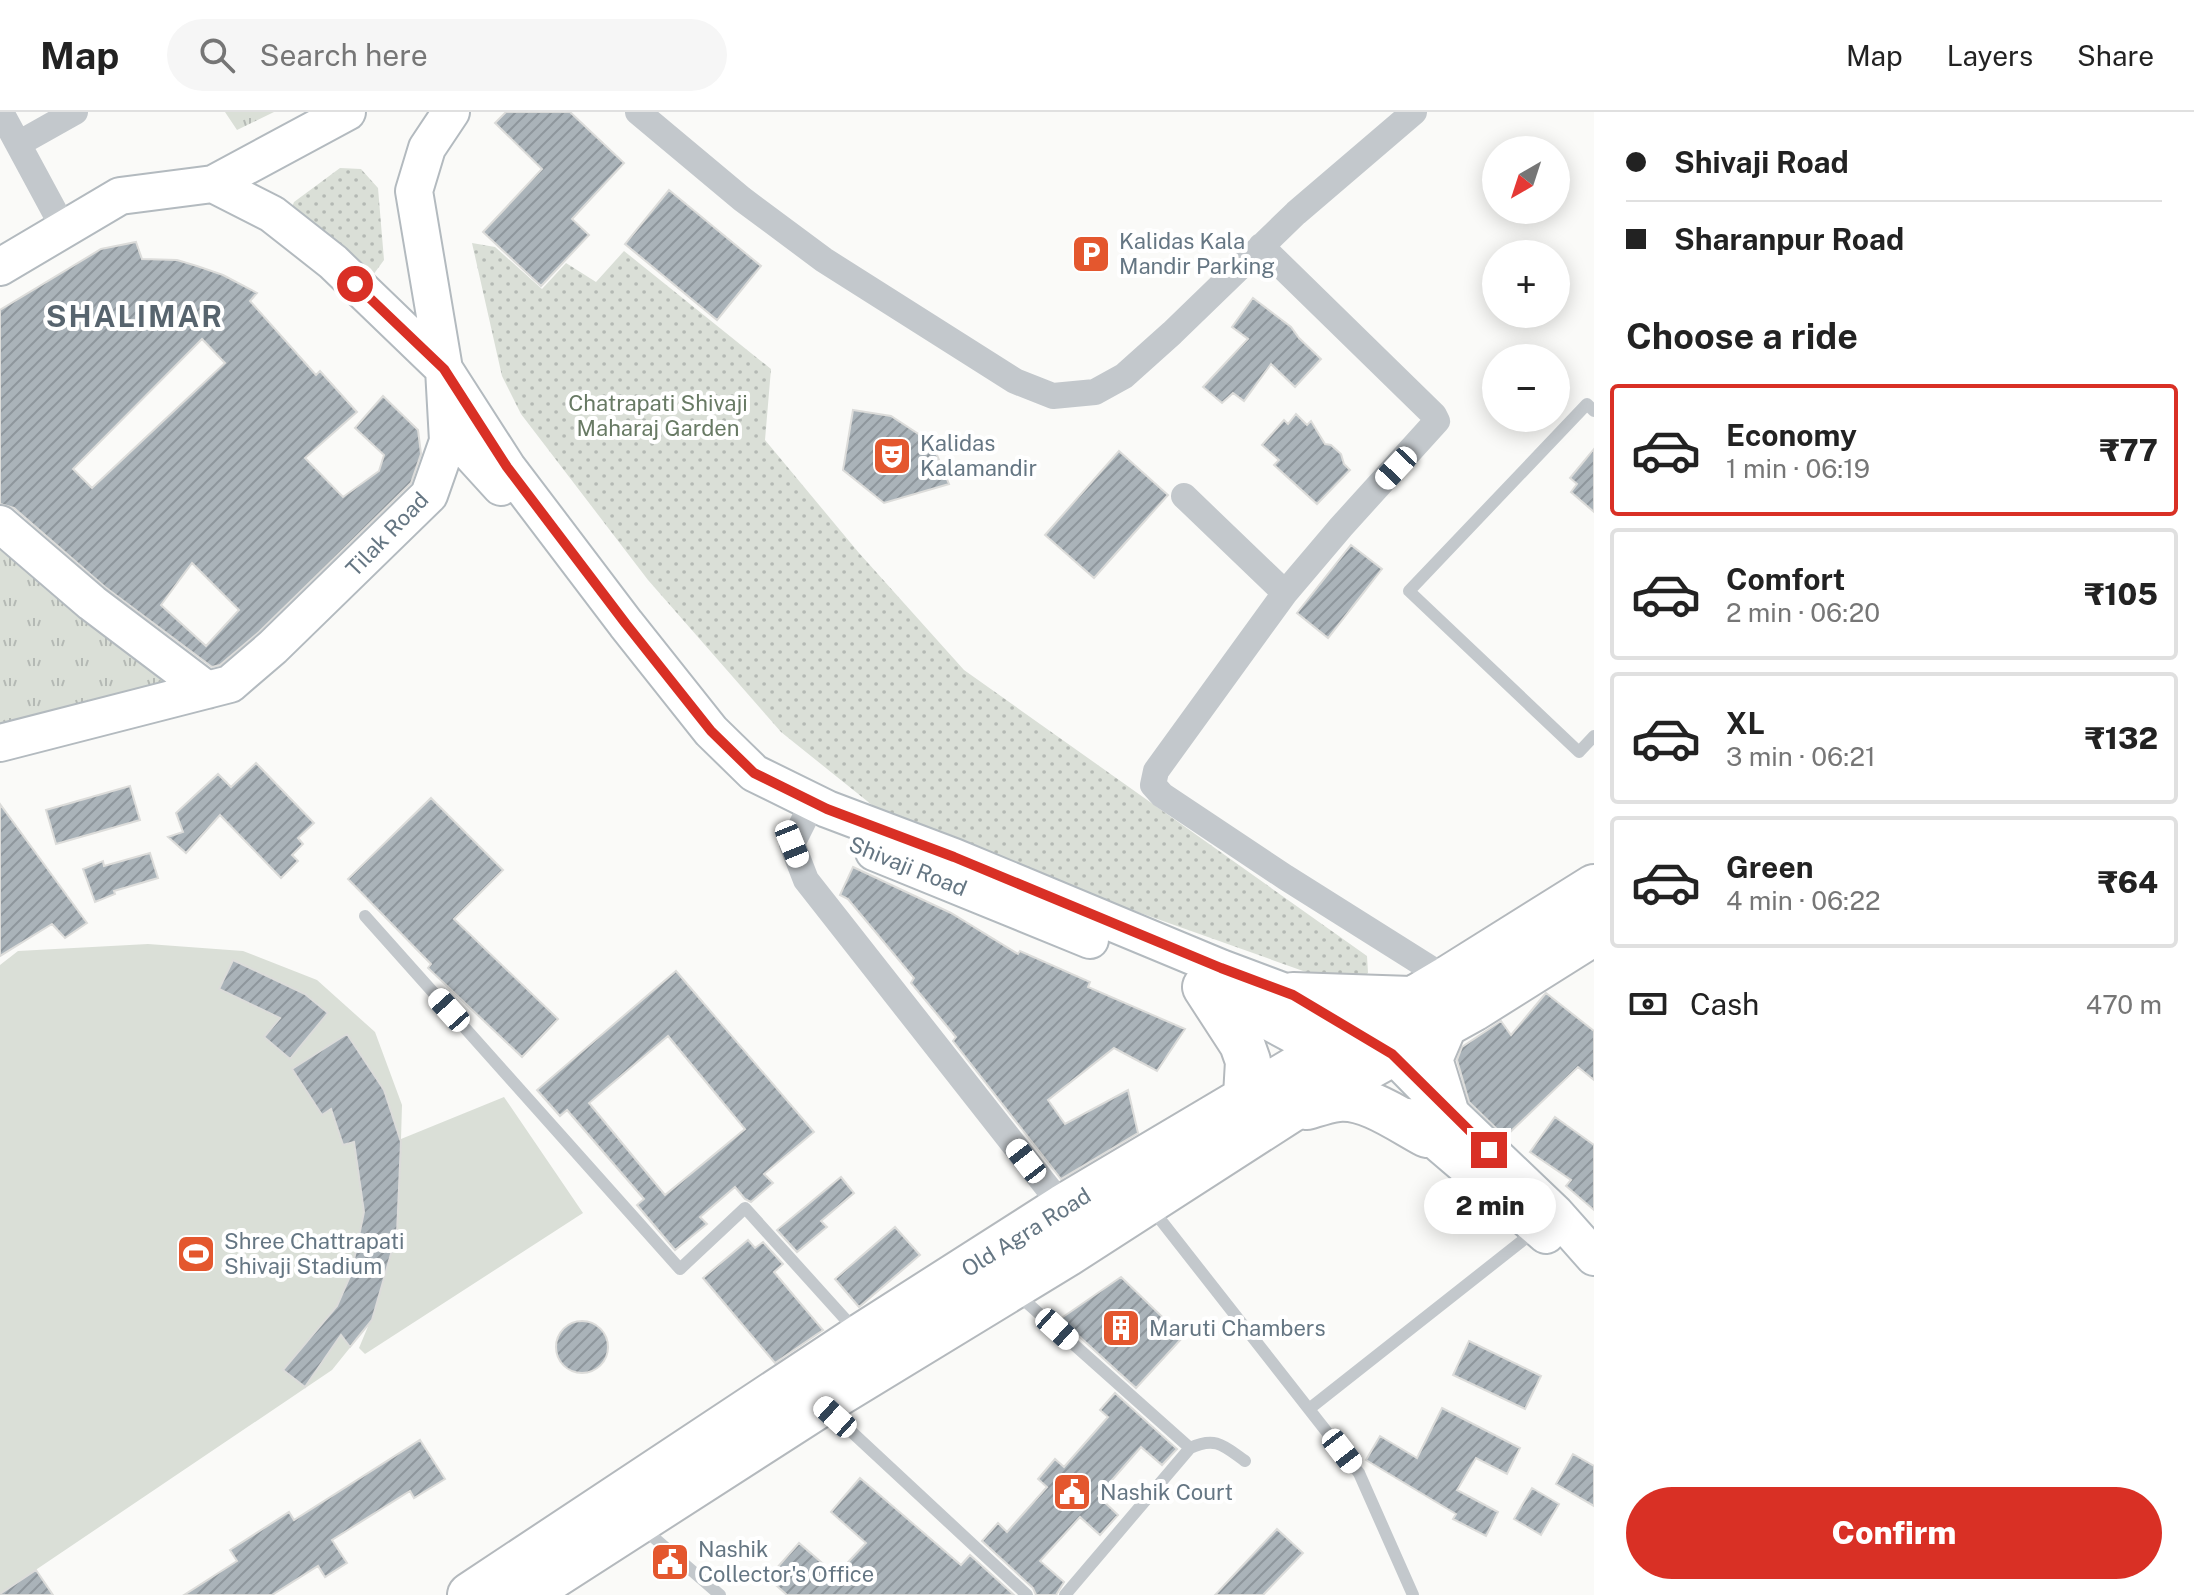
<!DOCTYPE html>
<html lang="en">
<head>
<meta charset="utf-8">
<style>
  body { margin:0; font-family:"Public Sans",sans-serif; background:#f6f6f6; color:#222; height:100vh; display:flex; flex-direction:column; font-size:30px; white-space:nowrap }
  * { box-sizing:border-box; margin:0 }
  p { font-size:26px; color:#767676 }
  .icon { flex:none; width:44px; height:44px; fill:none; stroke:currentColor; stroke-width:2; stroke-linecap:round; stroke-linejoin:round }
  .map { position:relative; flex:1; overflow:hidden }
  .side { display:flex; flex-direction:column; background:#fff; width:600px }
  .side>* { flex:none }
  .guide { display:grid; align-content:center; height:176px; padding:0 32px; background:#fff }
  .needle { width:52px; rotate:219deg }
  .tools { position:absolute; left:1482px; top:24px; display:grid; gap:16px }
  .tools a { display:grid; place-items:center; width:88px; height:88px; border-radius:50%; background:#fff; box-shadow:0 4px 20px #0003; font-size:40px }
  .end { position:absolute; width:36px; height:36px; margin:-18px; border:10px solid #d93025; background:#fff; box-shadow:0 0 0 4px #fff }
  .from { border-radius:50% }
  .bubble { position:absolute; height:56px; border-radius:28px; background:#fff; box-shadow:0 4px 20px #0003; font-size:26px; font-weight:800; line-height:56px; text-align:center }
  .car { position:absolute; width:24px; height:48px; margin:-24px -12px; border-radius:10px; box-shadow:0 0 6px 2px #0007; background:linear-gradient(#fff 24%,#345 0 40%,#fff 0 76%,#345 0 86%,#fff 0) }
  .guide b { display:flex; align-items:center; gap:28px; height:76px; font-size:30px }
  .guide b+b { border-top:2px solid #e0e0e0 }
  .guide i { width:20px; height:20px; background:#222 }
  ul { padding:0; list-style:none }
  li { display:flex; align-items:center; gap:24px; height:132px; margin:0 16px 12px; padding:0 16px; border:4px solid #e0e0e0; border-radius:8px }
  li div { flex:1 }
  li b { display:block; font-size:30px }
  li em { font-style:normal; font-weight:800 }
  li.selected { border-color:#d93025 }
  li>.icon { width:72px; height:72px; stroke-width:1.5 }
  h2 { padding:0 32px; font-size:36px; line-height:96px }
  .pay { display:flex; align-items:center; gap:20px; height:88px; padding:0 32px; font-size:30px }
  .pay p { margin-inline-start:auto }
  .action { display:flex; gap:16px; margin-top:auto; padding:16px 32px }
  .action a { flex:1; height:92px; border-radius:48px; background:#d93025; color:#fff; font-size:32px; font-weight:800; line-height:92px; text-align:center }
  header { display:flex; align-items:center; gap:48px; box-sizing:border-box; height:112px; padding:0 40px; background:#fff; border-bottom:2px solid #e0e0e0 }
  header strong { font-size:38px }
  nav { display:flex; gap:44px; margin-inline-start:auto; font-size:28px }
  .search { width:560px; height:72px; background:#f6f6f6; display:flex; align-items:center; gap:20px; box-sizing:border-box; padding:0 28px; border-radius:44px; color:#767676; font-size:30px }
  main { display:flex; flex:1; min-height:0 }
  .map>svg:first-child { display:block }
  .grass { fill:url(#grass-tufts) }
  .park { fill:url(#park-dots) }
  .pitch { fill:#dadfd7 }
  .building { fill:url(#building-hatch); stroke:#dcdcda; stroke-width:2; fill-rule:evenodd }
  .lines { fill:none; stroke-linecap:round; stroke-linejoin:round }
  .secondary-casing { stroke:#b3babf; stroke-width:40 }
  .highway-casing { stroke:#b4b9bd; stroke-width:48 }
  .lane { stroke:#c3c8cc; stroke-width:12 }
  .street { stroke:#c3c8cc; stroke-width:26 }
  .secondary { stroke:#fff; stroke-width:36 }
  .highway { stroke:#fff; stroke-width:44 }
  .route { stroke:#d93025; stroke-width:10 }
  .labels { text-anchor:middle; stroke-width:8; stroke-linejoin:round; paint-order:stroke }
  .poi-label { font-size:22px; fill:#657683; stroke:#fff; text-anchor:start }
  .park-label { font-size:22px; fill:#687a64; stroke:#fff }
  .street-label { font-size:22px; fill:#657683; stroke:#fff }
  .district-label { font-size:30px; font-weight:bold; letter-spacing:2px; fill:#57646e; stroke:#fff }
</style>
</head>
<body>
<header>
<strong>Map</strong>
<div class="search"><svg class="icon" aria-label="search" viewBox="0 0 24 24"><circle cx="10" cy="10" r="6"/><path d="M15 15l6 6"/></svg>Search here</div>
<nav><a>Map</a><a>Layers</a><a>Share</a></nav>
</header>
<main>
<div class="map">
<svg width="1594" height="1483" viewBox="0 0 1594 1483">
  <defs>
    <pattern id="grass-tufts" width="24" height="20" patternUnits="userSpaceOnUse" patternTransform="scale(2)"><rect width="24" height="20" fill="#dadfd7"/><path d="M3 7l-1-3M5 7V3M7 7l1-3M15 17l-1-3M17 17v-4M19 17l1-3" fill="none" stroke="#b4b9b4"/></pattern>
    <pattern id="park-dots" width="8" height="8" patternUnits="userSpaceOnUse" patternTransform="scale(2)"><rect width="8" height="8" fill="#dadfd7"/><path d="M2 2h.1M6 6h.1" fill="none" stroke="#b4b9b4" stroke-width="1.8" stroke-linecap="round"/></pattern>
    <pattern id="building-hatch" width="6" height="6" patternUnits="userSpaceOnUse" patternTransform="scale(2)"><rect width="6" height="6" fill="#aab3b9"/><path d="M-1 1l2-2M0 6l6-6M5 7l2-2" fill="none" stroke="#8e969c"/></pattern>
  </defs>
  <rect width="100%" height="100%" fill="#fafaf8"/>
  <path class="grass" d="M 225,0 L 274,0 L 237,18 Z
    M 0,432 L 166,567 L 169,584 L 0,616 Z"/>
  <path class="park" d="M 340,56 L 361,57 L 378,76 L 384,148 L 373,163 L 362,164 L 290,100 L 294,90 Z
    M 472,131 L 495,135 L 542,177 L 566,151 L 596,170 L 624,139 L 771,257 L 765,328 L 859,441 L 964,558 L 1367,844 L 1368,861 L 1356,870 L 1337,871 L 1070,776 L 877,697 L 781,620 L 648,468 L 521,302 L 502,264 Z"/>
  <path class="pitch" d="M 148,832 L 243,839 L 317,868 L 375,920 L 402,993 L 401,1027 L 504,985 L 583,1101 L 365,1242 L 359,1236 L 369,1212 L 332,1258 L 0,1482 L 0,853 L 18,839 Z"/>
  <path class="building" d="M 506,0 L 570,0 L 624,51 L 572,107 L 589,123 L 541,174 L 483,120 L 542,57 L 495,11 Z
    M 669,78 L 761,154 L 717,208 L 625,132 Z
    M 136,130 L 142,147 L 177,148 L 197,154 L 223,163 L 257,181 L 250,189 L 316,263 L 320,259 L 357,300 L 305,346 L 343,385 L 379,359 L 384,343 L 355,316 L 383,284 L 418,318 L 421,342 L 411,371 L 259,520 L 220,553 L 212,555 L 105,475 L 14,396 L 0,392 L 0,198 L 101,137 ZM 202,227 L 225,251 L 92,376 L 73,357 ZM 192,451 L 239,498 L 206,534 L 161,493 Z
    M 1253,186 L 1291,215 L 1299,226 L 1321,247 L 1295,275 L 1271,252 L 1244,289 L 1233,281 L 1222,291 L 1203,275 L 1248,227 L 1232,215 Z
    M 853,298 L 891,304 L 932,331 L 949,372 L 884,391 L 843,358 Z
    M 1296,302 L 1307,313 L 1311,309 L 1325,332 L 1331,333 L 1341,342 L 1344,352 L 1350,358 L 1317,392 L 1274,353 L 1279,348 L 1262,333 L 1284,308 L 1288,312 Z
    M 1594,337 L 1594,400 L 1571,380 L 1577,372 L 1570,366 Z
    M 1119,339 L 1168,383 L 1094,466 L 1045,423 Z
    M 1351,433 L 1382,457 L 1328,526 L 1297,501 Z
    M 256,651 L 314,711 L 298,726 L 303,732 L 292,743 L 298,749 L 281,766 L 220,703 L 186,741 L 168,725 L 183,720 L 176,701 L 218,662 L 231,675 Z
    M 130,674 L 140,708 L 56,732 L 46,698 Z
    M 431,686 L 503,758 L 454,807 L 558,907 L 522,945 L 428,856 L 431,852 L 348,767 Z
    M 0,692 L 87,811 L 65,826 L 52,812 L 0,844 Z
    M 150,741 L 158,766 L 114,779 L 115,782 L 95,790 L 83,757 L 103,749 L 104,754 Z
    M 853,755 L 951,801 L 1018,842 L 1020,839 L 1090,870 L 1088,875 L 1185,917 L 1157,959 L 1114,936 L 1048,988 L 1065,1012 L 1128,978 L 1138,1021 L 1061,1067 L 953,929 L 956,925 L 911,871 L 914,866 L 848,787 L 840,783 Z
    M 233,848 L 305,882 L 328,901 L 290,947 L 264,925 L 280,906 L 219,877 Z
    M 676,859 L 814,1020 L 764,1062 L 773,1071 L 751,1090 L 745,1087 L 735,1075 L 700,1105 L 707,1112 L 675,1138 L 637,1093 L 644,1087 L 567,998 L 560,1004 L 537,978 ZM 668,924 L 745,1017 L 665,1083 L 589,991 Z
    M 1546,881 L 1594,919 L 1594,968 L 1578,955 L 1505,1025 L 1469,990 L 1457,948 L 1462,935 L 1501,909 L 1511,923 Z
    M 347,922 L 384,978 L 401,1030 L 397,1121 L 372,1208 L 350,1235 L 341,1223 L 305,1275 L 283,1258 L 337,1194 L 351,1162 L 364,1100 L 354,1030 L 343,1033 L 331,997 L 322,1003 L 292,957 Z
    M 1555,1005 L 1594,1033 L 1594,1098 L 1566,1074 L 1571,1068 L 1530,1040 Z
    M 841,1065 L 854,1081 L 821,1109 L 827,1115 L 797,1140 L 777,1118 Z
    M 895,1115 L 920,1143 L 859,1195 L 835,1167 Z
    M 748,1128 L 755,1136 L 763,1130 L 783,1152 L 774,1160 L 823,1218 L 775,1251 L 703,1166 Z
    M 1121,1165 L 1183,1225 L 1136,1276 L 1060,1207 Z
    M556 1235a26 26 0 1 1 52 0a26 26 0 1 1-52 0Z
    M 1469,1229 L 1541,1264 L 1525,1297 L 1453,1263 Z
    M 1115,1281 L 1177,1337 L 1162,1353 L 1141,1335 L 1098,1384 L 1118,1403 L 1100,1423 L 1080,1405 L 1040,1449 L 1064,1470 L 1056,1483 L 1036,1483 L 1033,1476 L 982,1429 L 998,1411 L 1007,1420 L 1047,1375 L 1038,1367 L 1055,1347 L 1064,1355 L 1108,1305 L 1100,1298 Z
    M 1442,1296 L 1520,1336 L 1507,1362 L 1476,1346 L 1457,1378 L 1498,1400 L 1486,1424 L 1453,1407 L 1456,1402 L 1366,1348 L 1380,1324 L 1417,1346 Z
    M 420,1328 L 445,1367 L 414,1386 L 410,1379 L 332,1428 L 347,1451 L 325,1465 L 318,1454 L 272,1483 L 184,1483 L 237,1449 L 230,1438 L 289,1400 L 294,1408 Z
    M 1573,1342 L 1594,1354 L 1594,1394 L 1556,1372 Z
    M 860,1366 L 961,1453 L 970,1443 L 1014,1483 L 787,1483 L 768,1466 L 799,1431 L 836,1463 L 866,1431 L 831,1400 Z
    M 1532,1376 L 1559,1392 L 1541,1423 L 1514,1407 Z
    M 1277,1417 L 1303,1441 L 1263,1483 L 1215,1483 Z
    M 36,1458 L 53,1483 L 0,1483 L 0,1482 Z"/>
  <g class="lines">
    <defs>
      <path id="secondary" d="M 213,72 L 272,102 L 333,150 L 444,257 L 507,355 L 626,512 L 711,619 L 754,661 L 827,697 L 954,745 L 1221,856 L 1293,883 L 1357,920 L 1392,942 L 1445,996 L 1555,1101 L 1594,1145
        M 0,155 L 120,84 L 213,72 L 347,0
        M 448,329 L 470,341 L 501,375
        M 0,412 L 92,491 L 207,578
        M 0,631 L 230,572 L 273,535 L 429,383 L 448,329 L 444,257 L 414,79 L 427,36 L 451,0
        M 874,740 L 1090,828
        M 1204,875 L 1346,951
        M 1408,1005 L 1546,1123"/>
      <path id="highway" d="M 1205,875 L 1242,932 L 1248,949 L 1246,984
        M 1293,883 L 1411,887
        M 1307,995 C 1317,992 1328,988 1338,987 C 1368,984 1402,1010 1427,1023
        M 1445,996 L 1430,947 L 1445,912
        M 470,1483 L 861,1224 L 1063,1095 L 1447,867 L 1594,775
        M 524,1483 L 821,1292 L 1067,1142 L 1289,999 L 1473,897 L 1594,821"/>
    </defs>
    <use href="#secondary" class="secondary-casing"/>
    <use href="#highway" class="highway-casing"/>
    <path class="lane" d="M 1594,299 L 1587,292 L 1409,479 L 1579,640 L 1594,624
      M 365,804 L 680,1157 L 745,1096 L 856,1219
      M 1152,1097 L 1359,1361 L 1413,1483
      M 1016,1181 L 1190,1336
      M 827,1297 L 1027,1483
      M 1309,1297 L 1536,1118
      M 644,1417 L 720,1483
      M 1065,1483 L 1190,1336 C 1216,1324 1224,1334 1245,1349"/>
    <path class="street" d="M 638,0 L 742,87 L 824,148 L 1015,269 L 1053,284 L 1095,280 L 1124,264 L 1172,221 L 1296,101 L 1414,0
      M 3,4 L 64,117
      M 18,32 L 75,0
      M 1261,134 L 1434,303 L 1437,309 L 1341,415 L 1285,481
      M 1184,384 L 1285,481 L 1156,659 L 1153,673 L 1162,683 L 1285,765 L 1447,867
      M 813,690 L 792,732 L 806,768 L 1063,1095"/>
    <use href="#secondary" class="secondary"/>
    <use href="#highway" class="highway"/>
  </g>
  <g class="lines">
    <path class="route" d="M 355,172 L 444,257 L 507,355 L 626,512 L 711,619 L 754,661 L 827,697 L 954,745 L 1221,856 L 1293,883 L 1392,942 L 1489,1038"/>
  </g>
  <defs>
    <symbol id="parking-square" viewBox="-11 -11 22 22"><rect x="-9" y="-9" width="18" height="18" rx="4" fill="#e4572e" stroke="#fff"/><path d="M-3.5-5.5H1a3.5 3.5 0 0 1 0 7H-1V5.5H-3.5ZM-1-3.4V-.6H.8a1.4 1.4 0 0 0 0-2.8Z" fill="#fff"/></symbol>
    <symbol id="theatre-square" viewBox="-11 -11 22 22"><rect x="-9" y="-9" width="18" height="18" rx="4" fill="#e4572e" stroke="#fff"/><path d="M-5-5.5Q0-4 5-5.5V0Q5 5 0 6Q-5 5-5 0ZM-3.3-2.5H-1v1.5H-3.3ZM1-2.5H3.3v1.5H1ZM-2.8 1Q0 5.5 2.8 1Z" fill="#fff"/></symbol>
    <symbol id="stadium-square" viewBox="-11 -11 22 22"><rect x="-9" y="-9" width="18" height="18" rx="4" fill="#e4572e" stroke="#fff"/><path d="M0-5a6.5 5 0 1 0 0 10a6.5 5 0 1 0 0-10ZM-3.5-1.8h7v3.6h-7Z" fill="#fff"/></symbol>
    <symbol id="building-square" viewBox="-11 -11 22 22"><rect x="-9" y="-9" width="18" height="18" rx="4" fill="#e4572e" stroke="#fff"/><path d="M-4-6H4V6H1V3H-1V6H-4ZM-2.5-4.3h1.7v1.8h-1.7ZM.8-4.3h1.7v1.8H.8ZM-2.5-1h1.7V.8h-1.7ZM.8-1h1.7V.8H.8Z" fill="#fff"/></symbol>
    <symbol id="civic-square" viewBox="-11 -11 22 22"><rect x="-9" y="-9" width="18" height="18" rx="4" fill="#e4572e" stroke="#fff"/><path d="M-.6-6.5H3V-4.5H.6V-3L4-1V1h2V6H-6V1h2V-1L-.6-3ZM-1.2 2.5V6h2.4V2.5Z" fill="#fff"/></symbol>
  </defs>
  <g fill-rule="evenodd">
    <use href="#parking-square" x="1069" y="120" width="44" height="44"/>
    <use href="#theatre-square" x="870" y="322" width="44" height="44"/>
    <use href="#stadium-square" x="174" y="1120" width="44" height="44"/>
    <use href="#building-square" x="1099" y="1194" width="44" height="44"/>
    <use href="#civic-square" x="1050" y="1358" width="44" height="44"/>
    <use href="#civic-square" x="648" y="1428" width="44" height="44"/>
  </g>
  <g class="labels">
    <g class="poi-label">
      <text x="1119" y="137">Kalidas Kala<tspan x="1119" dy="25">Mandir Parking</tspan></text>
      <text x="920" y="339">Kalidas<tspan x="920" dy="25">Kalamandir</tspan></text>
      <text x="224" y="1137">Shree Chattrapati<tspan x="224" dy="25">Shivaji Stadium</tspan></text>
      <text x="1149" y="1224">Maruti Chambers</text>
      <text x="1100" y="1388">Nashik Court</text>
      <text x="698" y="1445">Nashik<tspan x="698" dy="25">Collector's Office</tspan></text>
    </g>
    <g class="park-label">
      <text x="658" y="299">Chatrapati Shivaji<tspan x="658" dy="25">Maharaj Garden</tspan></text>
    </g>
    <g class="street-label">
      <text transform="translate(387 422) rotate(-46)" y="8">Tilak Road</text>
      <text transform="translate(908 754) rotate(22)" y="8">Shivaji Road</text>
      <text transform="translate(1026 1120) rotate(-32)" y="8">Old Agra Road</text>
    </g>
    <g class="district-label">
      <text x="135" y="215">SHALIMAR</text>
    </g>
  </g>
</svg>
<div class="tools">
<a><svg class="needle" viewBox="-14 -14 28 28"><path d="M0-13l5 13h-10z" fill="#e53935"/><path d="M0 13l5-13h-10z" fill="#767676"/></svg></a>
<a>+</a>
<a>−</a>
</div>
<i class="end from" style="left:355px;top:172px"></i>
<i class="end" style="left:1489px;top:1038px"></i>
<div class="bubble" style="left:1424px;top:1066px;width:132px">2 min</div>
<i class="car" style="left:1396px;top:356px;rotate:223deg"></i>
<i class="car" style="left:792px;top:732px;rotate:158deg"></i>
<i class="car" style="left:449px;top:898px;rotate:318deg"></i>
<i class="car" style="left:1026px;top:1049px;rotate:322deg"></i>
<i class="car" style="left:1057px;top:1217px;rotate:132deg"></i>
<i class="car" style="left:835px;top:1305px;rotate:312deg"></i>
<i class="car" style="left:1342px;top:1339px;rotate:142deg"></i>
</div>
<section class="side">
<div class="guide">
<b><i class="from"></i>Shivaji Road</b>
<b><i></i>Sharanpur Road</b>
</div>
<h2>Choose a ride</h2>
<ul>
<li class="selected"><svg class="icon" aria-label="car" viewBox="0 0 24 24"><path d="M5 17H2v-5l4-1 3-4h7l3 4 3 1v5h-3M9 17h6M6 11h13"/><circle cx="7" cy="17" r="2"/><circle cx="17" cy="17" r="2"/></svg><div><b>Economy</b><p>1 min · 06:19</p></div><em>₹77</em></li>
<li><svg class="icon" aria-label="car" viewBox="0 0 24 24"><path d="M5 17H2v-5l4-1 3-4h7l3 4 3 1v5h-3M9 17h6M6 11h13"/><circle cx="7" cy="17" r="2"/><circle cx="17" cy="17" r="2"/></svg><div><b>Comfort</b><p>2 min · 06:20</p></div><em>₹105</em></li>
<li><svg class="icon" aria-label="car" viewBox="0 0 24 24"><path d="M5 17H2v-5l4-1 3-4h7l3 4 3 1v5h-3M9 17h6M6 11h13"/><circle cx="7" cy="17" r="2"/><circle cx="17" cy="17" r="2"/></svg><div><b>XL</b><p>3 min · 06:21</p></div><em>₹132</em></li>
<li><svg class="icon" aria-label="car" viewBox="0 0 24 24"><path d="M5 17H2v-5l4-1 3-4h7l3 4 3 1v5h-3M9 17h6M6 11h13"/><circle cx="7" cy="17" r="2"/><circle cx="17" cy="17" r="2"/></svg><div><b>Green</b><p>4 min · 06:22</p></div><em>₹64</em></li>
</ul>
<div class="pay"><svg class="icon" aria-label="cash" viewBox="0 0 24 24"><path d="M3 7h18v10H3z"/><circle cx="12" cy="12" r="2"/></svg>Cash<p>470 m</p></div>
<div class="action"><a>Confirm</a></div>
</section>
</main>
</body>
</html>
